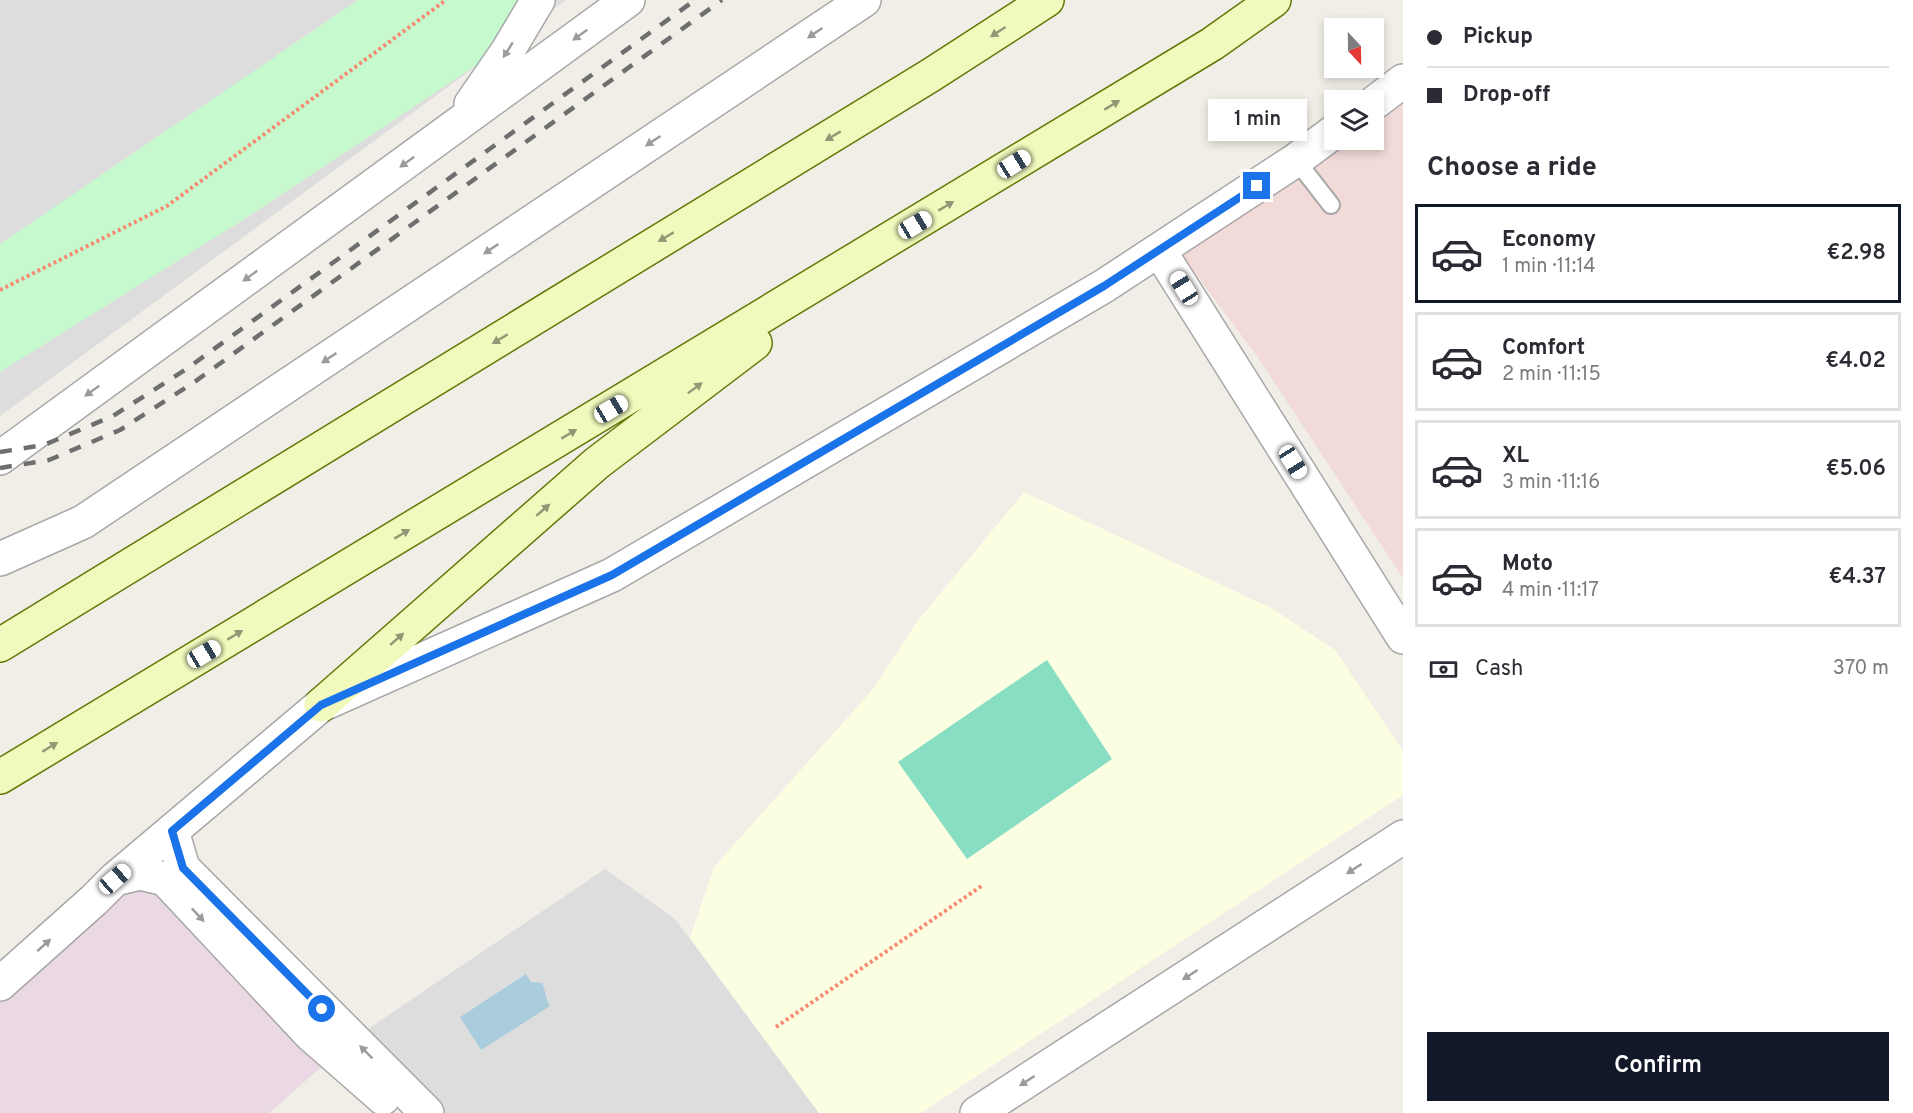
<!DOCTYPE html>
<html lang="en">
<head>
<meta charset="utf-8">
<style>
  body { margin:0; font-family:Overpass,sans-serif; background:#f7f7f7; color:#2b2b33; height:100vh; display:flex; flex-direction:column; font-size:22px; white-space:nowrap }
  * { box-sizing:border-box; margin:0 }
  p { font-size:20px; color:#7c7c81 }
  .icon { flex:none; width:33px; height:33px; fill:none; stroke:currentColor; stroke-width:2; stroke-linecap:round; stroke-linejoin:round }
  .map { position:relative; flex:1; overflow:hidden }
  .drawer { display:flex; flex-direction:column; background:#fff; width:510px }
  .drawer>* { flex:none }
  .guide { display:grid; align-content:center; height:132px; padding:0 24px; background:#fff }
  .needle { width:39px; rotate:158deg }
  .buttons { position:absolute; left:1324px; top:18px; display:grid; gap:12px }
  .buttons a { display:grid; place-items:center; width:60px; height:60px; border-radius:0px; background:#fff; box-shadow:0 3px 9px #0003; font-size:30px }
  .end { position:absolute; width:27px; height:27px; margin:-14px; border:8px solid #1a73e8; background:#fff; box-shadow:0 0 0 3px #fff }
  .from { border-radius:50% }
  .bubble { position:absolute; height:42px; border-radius:0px; background:#fff; box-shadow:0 3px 9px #0003; font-size:20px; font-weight:600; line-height:42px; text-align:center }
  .car { position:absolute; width:18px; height:36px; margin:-18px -9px; border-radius:8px; box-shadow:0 0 4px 2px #0007; background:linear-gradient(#fff 24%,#345 0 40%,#fff 0 76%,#345 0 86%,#fff 0) }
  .guide b { display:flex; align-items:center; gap:21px; height:57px; font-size:22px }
  .guide b+b { border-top:2px solid #e1e1e2 }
  .guide i { width:15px; height:15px; background:#2b2b33 }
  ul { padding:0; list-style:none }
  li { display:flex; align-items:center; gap:18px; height:99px; margin:0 12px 9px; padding:0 12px; border:3px solid #e1e1e2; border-radius:0px }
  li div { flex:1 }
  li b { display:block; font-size:22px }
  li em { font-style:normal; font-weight:600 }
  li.selected { border-color:#111827 }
  li>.icon { width:54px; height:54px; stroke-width:1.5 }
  h2 { padding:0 24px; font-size:27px; line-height:72px }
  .pay { display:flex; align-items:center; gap:15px; height:66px; padding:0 24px; font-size:22px }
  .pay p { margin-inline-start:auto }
  .primary-button { display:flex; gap:12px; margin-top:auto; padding:12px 24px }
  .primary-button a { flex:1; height:69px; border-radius:0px; background:#111827; color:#fff; font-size:24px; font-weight:600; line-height:69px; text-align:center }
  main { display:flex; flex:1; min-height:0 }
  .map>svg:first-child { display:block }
  .residential { fill:#dedddd }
  .commercial { fill:#f1dad7 }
  .industrial { fill:#ead9e5 }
  .education { fill:#fcfee2 }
  .park { fill:#c6f9ce }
  .pitch { fill:#87dec3 }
  .water { fill:#a9cddd }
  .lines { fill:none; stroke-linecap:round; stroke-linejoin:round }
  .lane-casing { stroke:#a7a7a7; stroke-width:20 }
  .street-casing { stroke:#a7a7a7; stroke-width:36 }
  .secondary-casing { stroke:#627807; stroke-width:36 }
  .path { stroke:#f78a71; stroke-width:4; stroke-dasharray:3 3; stroke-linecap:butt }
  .lane { stroke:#fff; stroke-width:16 }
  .street { stroke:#fff; stroke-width:33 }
  .secondary { stroke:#f1f9bd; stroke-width:33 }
  .rail { stroke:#6e6e6e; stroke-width:4.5; stroke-dasharray:12 12; stroke-linecap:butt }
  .oneway { fill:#939776 }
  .oneway2 { fill:#9b9b9b }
  .route { stroke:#1a73e8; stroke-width:8 }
</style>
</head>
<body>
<main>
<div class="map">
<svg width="1403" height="1113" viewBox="0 0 1403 1113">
  <rect width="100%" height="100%" fill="#f1eee7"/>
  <path class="residential" d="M 0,0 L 566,0 L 0,416 Z
    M 605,869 L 675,919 L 819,1113 L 427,1113 L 353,1039 Z"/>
  <path class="commercial" d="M 1403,90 L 1403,578 L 1257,356 L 1179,252 L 1335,139 L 1374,140 L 1374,111 Z"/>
  <path class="industrial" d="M 156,844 L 353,1039 L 269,1113 L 0,1113 L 0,976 Z"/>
  <path class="education" d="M 1024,492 L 1273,609 L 1335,650 L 1403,751 L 1403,795 L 921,1113 L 819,1113 L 690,938 L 714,867 L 874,688 L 916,623 Z"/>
  <path class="park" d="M 358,0 L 524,0 L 484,60 L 246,218 L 0,372 L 0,244 Z"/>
  <path class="pitch" d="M 1047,660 L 1112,759 L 967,859 L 898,762 Z"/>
  <path class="water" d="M 526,974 L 531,982 L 542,983 C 546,991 545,998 550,1006 L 481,1050 L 460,1017 Z"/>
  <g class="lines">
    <defs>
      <path id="lane" d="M 1296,160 L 1331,205"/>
      <path id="street" d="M 1374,103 L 1403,81
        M 471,104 L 507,52 L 538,0
        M 1159,250 L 1403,637
        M 0,458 L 628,0
        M 0,559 L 83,522 L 864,0
        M 172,831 L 183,868 L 427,1113
        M 115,879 L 140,873 L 165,879 L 310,1034 L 383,1098
        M 0,984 L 94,900 L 115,879 L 321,705 L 612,575 L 1104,286 L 1296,160 L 1335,131
        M 977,1113 L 1403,837"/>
      <path id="secondary" d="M 0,645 L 931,75 L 1047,0
        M 321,705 L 597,463 L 755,343
        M 0,777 L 1212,44 L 1274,0"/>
    </defs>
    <use href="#lane" class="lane-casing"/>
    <use href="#street" class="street-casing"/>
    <use href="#secondary" class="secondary-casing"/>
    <path class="path" d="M 0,290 L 167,206 L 446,0
      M 776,1027 L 983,885"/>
    <use href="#lane" class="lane"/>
    <use href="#street" class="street"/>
    <use href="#secondary" class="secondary"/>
    <path class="rail" d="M 0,452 L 44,445 L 113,416 L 185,370 L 695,0
      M 0,468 L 49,460 L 120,430 L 193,383 L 722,0"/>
  </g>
  <defs><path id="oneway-solid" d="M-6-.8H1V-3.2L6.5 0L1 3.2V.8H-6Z" transform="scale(1.5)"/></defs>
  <g class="oneway">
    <use href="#oneway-solid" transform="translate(998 32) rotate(147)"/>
    <use href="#oneway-solid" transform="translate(1112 105) rotate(-31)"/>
    <use href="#oneway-solid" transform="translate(833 136) rotate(149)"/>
    <use href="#oneway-solid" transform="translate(946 206) rotate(-31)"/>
    <use href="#oneway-solid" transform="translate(666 237) rotate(149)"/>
    <use href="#oneway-solid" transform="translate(500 339) rotate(149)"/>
    <use href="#oneway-solid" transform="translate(695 388) rotate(-37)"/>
    <use href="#oneway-solid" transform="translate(569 434) rotate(-31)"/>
    <use href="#oneway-solid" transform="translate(543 510) rotate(-41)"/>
    <use href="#oneway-solid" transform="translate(402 534) rotate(-31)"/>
    <use href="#oneway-solid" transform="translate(235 635) rotate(-31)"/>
    <use href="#oneway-solid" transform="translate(397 639) rotate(-41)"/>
    <use href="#oneway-solid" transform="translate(50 747) rotate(-31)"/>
  </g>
  <g class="oneway2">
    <use href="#oneway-solid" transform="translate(815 33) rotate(146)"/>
    <use href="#oneway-solid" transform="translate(580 35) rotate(144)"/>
    <use href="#oneway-solid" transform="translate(508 50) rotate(122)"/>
    <use href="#oneway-solid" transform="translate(653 141) rotate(146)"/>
    <use href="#oneway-solid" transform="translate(407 162) rotate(144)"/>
    <use href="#oneway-solid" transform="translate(491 249) rotate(146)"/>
    <use href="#oneway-solid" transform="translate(250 276) rotate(144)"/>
    <use href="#oneway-solid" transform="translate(329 358) rotate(146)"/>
    <use href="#oneway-solid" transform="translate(92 391) rotate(144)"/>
    <use href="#oneway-solid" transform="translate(1354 869) rotate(147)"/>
    <use href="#oneway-solid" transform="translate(198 915) rotate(47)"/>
    <use href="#oneway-solid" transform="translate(44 945) rotate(-42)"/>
    <use href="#oneway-solid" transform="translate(1190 975) rotate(147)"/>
    <use href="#oneway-solid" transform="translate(366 1052) rotate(-135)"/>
    <use href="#oneway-solid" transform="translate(1027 1081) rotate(147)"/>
  </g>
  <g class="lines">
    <path class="route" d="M 322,1009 L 183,868 L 172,831 L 321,705 L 612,575 L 1104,286 L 1257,186"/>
  </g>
</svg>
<div class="buttons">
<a><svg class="needle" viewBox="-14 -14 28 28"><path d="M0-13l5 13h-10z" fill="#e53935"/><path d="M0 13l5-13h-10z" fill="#7c7c81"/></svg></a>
<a><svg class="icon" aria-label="layers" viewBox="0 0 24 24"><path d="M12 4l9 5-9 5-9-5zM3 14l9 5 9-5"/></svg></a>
</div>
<i class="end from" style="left:322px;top:1009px"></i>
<i class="end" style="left:1257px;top:186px"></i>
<div class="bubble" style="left:1208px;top:99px;width:99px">1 min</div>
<i class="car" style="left:1014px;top:164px;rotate:58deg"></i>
<i class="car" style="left:915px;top:225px;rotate:59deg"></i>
<i class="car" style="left:1184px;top:288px;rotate:328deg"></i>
<i class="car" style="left:611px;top:409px;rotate:59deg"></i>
<i class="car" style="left:1293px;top:462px;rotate:148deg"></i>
<i class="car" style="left:204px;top:654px;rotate:59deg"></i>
<i class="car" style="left:115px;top:879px;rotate:49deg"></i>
</div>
<section class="drawer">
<div class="guide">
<b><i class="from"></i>Pickup</b>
<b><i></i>Drop-off</b>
</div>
<h2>Choose a ride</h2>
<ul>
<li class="selected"><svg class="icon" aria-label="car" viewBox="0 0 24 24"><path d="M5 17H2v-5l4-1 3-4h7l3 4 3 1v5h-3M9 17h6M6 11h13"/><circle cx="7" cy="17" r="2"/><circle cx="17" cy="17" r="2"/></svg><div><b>Economy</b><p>1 min · 11:14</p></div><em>€2.98</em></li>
<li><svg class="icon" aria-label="car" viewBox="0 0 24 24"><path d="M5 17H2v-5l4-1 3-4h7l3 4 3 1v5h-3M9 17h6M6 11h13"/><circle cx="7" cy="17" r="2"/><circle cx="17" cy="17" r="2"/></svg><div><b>Comfort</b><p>2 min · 11:15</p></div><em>€4.02</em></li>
<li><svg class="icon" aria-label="car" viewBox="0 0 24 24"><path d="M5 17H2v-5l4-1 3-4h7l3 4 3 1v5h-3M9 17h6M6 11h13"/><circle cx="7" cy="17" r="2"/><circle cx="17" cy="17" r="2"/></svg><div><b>XL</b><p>3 min · 11:16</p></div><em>€5.06</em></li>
<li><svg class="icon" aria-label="car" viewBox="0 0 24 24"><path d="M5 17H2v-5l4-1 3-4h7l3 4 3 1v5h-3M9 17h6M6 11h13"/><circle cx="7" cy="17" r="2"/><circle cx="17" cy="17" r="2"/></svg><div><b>Moto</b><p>4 min · 11:17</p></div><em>€4.37</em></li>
</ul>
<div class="pay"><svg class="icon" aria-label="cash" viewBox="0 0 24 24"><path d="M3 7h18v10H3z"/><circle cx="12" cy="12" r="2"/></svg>Cash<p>370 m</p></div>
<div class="primary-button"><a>Confirm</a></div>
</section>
</main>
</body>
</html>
